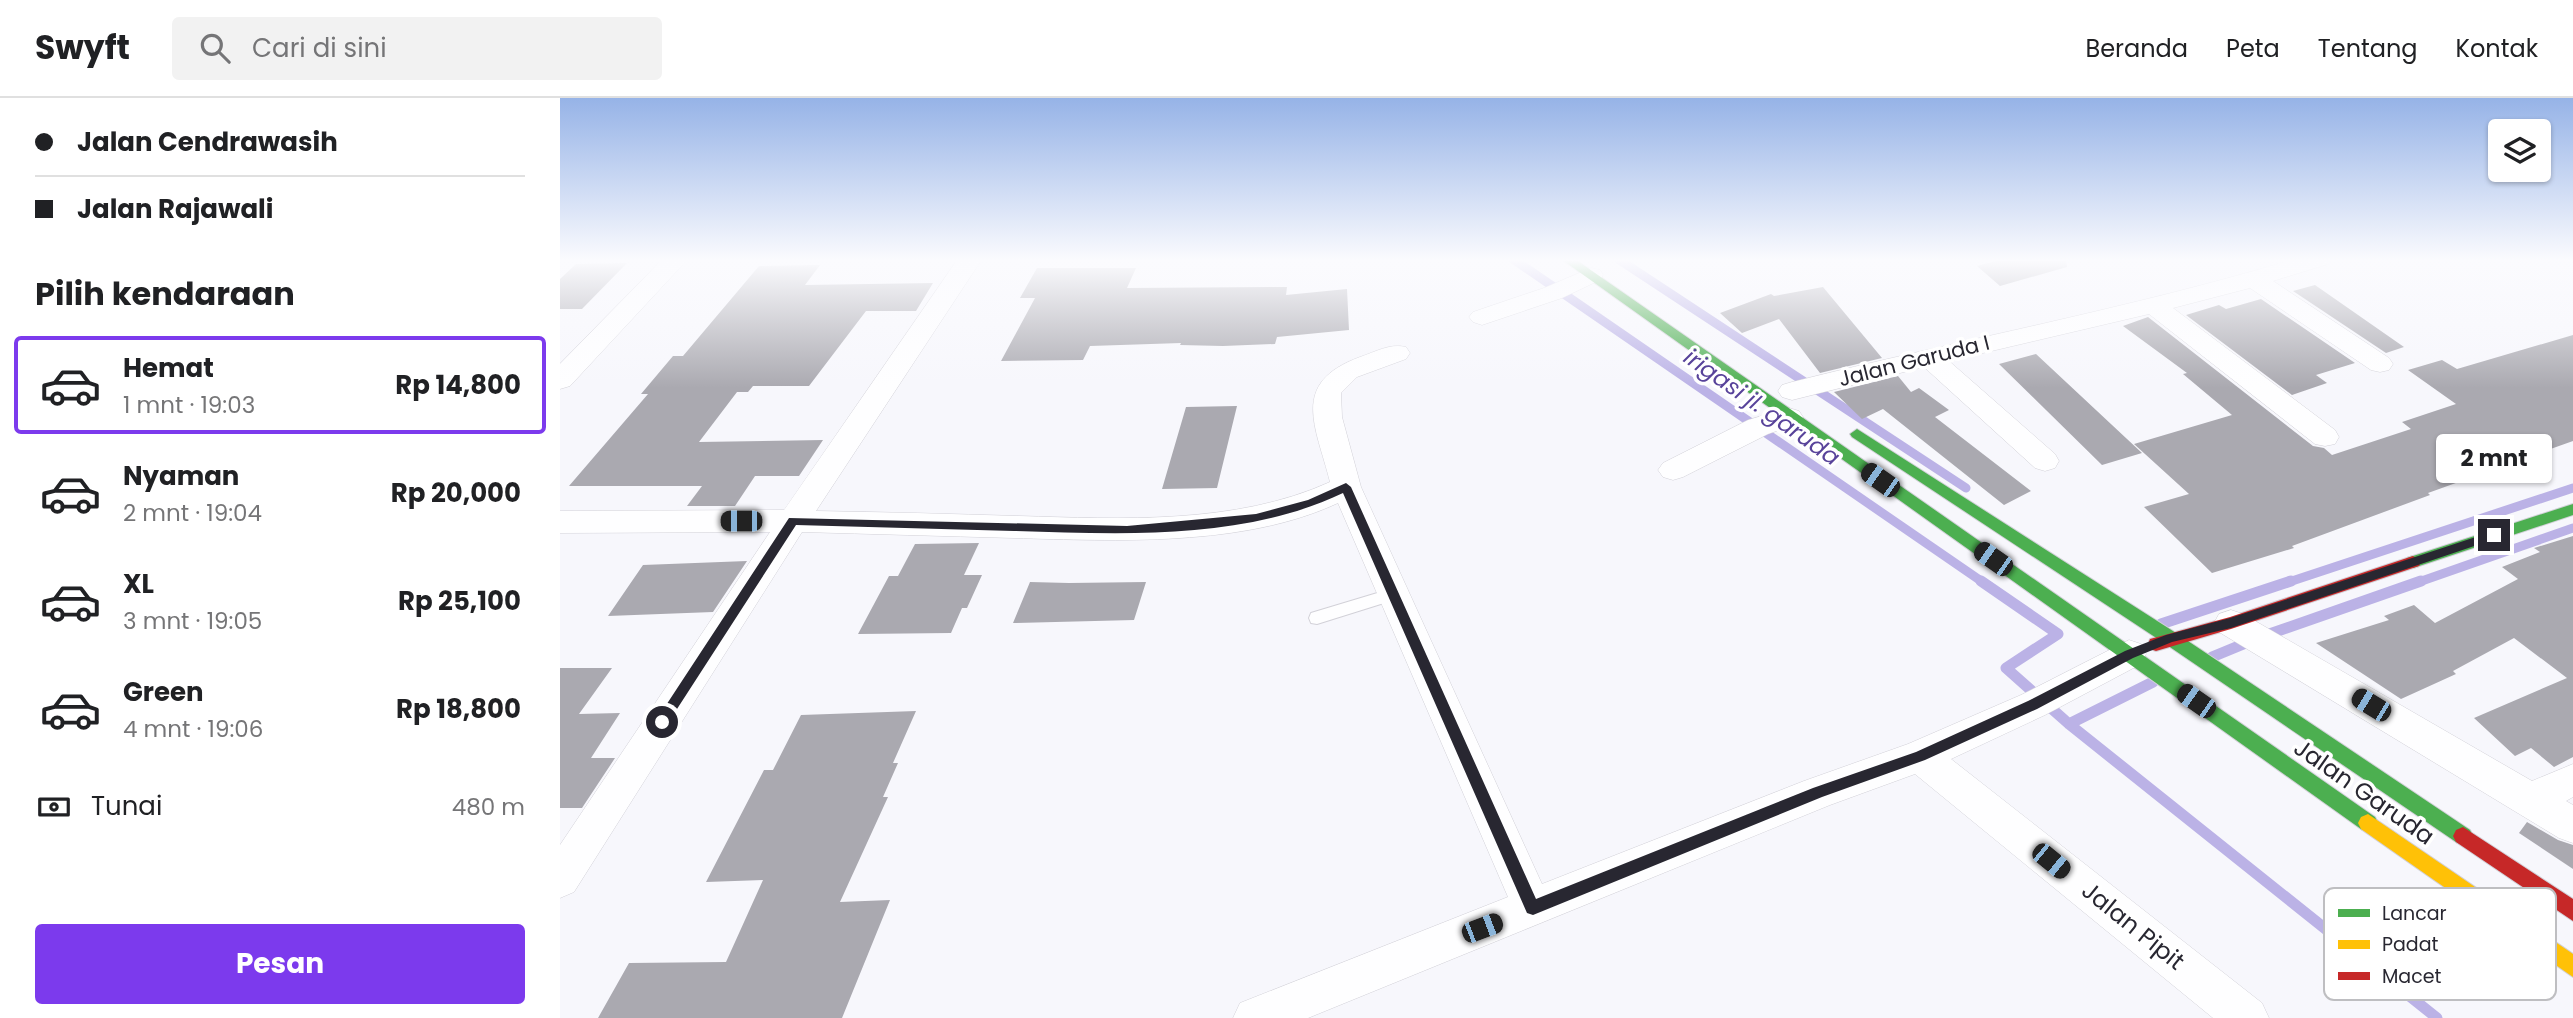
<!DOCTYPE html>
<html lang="id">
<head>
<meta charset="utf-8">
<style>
  body { margin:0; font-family:Poppins,sans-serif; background:#f2f2f2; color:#202124; height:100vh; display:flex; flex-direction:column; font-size:26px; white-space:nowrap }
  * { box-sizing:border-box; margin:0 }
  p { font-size:23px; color:#757577 }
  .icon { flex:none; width:38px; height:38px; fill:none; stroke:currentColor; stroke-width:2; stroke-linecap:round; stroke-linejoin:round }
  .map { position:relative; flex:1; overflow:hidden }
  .sheet { display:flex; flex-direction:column; background:#fff; width:560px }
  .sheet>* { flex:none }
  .banner { display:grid; align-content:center; height:154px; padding:0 35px; background:#fff }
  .fabs { position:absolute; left:1928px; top:21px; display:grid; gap:14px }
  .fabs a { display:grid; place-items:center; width:63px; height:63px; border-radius:7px; background:#fff; box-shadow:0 2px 5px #0004; font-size:35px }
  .end { position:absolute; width:32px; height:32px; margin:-16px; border:9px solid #282731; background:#fff; box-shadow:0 0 0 4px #fff }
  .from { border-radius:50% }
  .bubble { position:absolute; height:49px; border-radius:7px; background:#fff; box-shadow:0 2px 5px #0004; font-size:23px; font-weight:700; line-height:49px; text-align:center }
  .car { position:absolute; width:21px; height:42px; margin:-21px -10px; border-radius:9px; box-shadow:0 0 5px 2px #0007; background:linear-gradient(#222 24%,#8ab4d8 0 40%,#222 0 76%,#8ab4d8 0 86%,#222 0) }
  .banner b { display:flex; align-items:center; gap:24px; height:66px; font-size:26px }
  .banner b+b { border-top:2px solid #e0e0e0 }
  .banner i { width:18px; height:18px; background:#202124 }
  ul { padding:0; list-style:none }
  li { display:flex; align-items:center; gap:21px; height:98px; margin:0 14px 10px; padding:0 21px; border:4px solid transparent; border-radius:7px }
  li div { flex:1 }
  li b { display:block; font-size:26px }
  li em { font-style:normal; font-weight:700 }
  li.current { border-color:#7c3aed }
  li>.icon { width:63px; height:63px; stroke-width:1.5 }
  h2 { padding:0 35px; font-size:32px; line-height:84px }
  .pay { display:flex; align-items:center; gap:18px; height:77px; padding:0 35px; font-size:26px }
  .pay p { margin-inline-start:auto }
  .primary-button { display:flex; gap:14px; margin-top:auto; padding:14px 35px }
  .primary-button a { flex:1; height:80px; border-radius:7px; background:#7c3aed; color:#fff; font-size:28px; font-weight:700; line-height:80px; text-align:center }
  header { display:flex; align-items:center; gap:42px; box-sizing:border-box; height:98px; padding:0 35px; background:#fff; border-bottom:2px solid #e0e0e0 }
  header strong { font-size:33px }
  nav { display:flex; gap:38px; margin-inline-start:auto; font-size:24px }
  .search { width:490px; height:63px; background:#f2f2f2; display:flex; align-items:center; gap:18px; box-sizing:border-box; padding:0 24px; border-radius:7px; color:#757577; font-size:26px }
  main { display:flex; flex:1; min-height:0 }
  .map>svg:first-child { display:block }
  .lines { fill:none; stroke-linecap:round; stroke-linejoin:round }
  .stream-far1 { stroke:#bbb2e6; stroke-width:9 }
  .stream { stroke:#bbb2e6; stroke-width:11 }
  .building { fill:#aaa9b0 }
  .lane-casing { stroke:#d2d1d8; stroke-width:2 }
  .street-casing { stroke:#d2d1d8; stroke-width:1 }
  .fast-casing { stroke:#d2d1d8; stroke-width:2 }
  .slow-casing { stroke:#d2d1d8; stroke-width:2 }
  .jam-casing { stroke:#d2d1d8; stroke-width:2 }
  .lane { fill:#fefeff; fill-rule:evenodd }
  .street { fill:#fefeff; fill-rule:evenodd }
  .fast { fill:#4caf50; fill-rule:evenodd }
  .slow { fill:#ffc107; fill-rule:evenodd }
  .jam { fill:#c62828; fill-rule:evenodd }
  .route { fill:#282731 }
  .labels { text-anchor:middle; stroke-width:7; stroke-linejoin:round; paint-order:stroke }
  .street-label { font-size:21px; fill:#282731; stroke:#fff }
  .water-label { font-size:23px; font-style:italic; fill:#58439a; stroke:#fff }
  .near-street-label { font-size:24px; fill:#282731; stroke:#fff }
  .key { fill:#fff; stroke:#bebec1; stroke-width:2 }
  .key-label { font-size:19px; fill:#282731 }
</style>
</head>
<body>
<header>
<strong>Swyft</strong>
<div class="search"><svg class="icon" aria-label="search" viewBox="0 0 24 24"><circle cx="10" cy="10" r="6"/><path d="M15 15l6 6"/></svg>Cari di sini</div>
<nav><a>Beranda</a><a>Peta</a><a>Tentang</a><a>Kontak</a></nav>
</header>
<main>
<section class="sheet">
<div class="banner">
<b><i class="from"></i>Jalan Cendrawasih</b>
<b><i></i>Jalan Rajawali</b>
</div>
<h2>Pilih kendaraan</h2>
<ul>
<li class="current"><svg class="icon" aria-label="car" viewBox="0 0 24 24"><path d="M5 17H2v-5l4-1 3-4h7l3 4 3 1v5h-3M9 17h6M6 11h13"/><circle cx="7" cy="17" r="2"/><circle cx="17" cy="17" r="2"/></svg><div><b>Hemat</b><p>1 mnt · 19:03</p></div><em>Rp 14,800</em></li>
<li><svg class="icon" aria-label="car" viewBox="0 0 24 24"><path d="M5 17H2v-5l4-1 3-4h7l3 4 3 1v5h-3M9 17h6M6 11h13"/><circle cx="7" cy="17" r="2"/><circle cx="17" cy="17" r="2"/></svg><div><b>Nyaman</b><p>2 mnt · 19:04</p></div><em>Rp 20,000</em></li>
<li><svg class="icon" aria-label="car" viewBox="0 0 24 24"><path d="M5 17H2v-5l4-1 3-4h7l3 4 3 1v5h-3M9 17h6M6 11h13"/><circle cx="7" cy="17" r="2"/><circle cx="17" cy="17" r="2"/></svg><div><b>XL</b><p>3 mnt · 19:05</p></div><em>Rp 25,100</em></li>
<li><svg class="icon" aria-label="car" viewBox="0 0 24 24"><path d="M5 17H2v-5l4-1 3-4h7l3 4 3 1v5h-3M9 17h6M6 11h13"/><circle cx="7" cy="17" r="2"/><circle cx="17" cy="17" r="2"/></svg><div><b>Green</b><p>4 mnt · 19:06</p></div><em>Rp 18,800</em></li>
</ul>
<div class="pay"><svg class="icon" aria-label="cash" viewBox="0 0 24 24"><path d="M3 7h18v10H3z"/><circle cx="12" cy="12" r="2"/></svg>Tunai<p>480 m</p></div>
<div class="primary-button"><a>Pesan</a></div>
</section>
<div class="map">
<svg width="2013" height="920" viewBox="0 0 2013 920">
  <rect width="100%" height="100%" fill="#f7f7fc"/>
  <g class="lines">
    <path class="stream-far1" d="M 953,161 L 1424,485
      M 1058,161 L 1406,390
      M 1726,485 L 2013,390
      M 1856,485 L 2013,430"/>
    <path class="stream" d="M 1421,483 L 1498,536 L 1446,570 L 1509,626 L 1877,920
      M 1601,526 L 1731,483
      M 1652,559 L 1698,540 L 1861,483
      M 1509,626 L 1593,584"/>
  </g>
  <path class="building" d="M 1443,161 L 1506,161 L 1507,169 L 1440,188 L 1417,168 Z
    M 67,165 L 22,211 L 0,211 L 0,181 L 16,166 Z
    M 260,167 L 245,187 L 373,185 L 356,213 L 306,213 L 249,288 L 193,288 L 188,294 L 177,294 L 139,344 L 263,342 L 239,378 L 195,378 L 175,408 L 127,408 L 142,388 L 9,388 L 88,296 L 81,296 L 113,258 L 123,258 L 199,168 Z
    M 477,170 L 576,170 L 567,190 L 727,189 L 726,197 L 787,191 L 789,232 L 717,239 L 715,246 L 663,248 L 620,247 L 621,245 L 530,248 L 523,262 L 441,263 L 475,200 L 460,200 Z
    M 1755,187 L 1844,249 L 1826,255 L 1733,193 Z
    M 1263,189 L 1322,260 L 1260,275 L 1219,221 L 1182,235 L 1160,215 L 1211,196 L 1214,198 Z
    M 1701,201 L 1795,265 L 1756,277 L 1767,285 L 1732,297 L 1626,217 L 1659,207 L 1666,211 Z
    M 1588,219 L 1753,348 L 1764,350 L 1772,357 L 1851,331 L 1842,324 L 1896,306 L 1848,272 L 1882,262 L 1897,271 L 2013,237 L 2013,343 L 1868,395 L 1870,397 L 1732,448 L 1734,450 L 1652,475 L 1584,409 L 1629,396 L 1574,346 L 1672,317 L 1623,276 L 1627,275 L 1563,228 Z
    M 1476,256 L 1582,355 L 1542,367 L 1439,266 Z
    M 1338,278 L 1351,294 L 1359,290 L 1389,312 L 1375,319 L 1471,393 L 1444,407 L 1323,311 L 1302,321 L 1274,294 Z
    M 677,308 L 657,390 L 602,391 L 626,309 Z
    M 2013,438 L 2013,659 L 1994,669 L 1971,650 L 1955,658 L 1914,620 L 2007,580 L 1954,540 L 1893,573 L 1896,576 L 1841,601 L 1756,545 L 1829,522 L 1824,518 L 1854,507 L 1875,525 L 1958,481 L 1942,469 L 1980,454 L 1974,450 Z
    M 419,445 L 404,477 L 422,477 L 407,510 L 402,510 L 391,535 L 298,536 L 329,478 L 338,478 L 355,446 Z
    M 187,463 L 153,514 L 48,518 L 83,467 Z
    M 470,484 L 509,485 L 586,484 L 574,522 L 453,525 Z
    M 0,570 L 52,570 L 19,616 L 60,615 L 31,660 L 55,660 L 22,710 L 0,710 Z
    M 356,613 L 333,665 L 338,665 L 323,699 L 328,699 L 280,804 L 330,802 L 282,920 L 38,920 L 69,865 L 166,864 L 203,782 L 146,784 L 204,672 L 213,672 L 241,617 Z
    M 1967,724 L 1998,742 L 2013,747 L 2013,771 L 1959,735 Z"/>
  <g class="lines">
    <defs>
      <path id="lane" d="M 834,490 L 840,492 L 842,496 L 840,500 L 757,526 L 751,525 L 749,520 L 751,515 Z"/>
      <path id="street" d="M 103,161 L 128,161 L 10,288 L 0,291 L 0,266 Z
        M 398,161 L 422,161 L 256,413 C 324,414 391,416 459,418 C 561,421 675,427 770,384 C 756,328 729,285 800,259 C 815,254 830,245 846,249 L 850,255 L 846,261 L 797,279 L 781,295 L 782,319 L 801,389 L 982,786 L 1244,683 L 1348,646 L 1461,597 L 1569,542 L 1581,546 L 1586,556 L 1581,566 L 1485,617 L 1391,661 L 1702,905 L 1709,920 L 1653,920 L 1355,676 L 1270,707 L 748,920 L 673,920 L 680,905 L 948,799 L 778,405 C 684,449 556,443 454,440 C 383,438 312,436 242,434 L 14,794 L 0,800 L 0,747 L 210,434 L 0,435 L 0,413 L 224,412 Z
        M 1735,161 L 1772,161 L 1768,166 L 1713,183 L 1829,260 L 1833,266 L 1829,272 L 1820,274 L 1811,272 L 1690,190 L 1613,210 L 1775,332 L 1779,339 L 1775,346 L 1765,348 L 1755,346 L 1589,216 L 1389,263 L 1495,356 L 1499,363 L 1495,370 L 1485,373 L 1475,370 L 1364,269 L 1232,302 L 1222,299 L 1218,293 L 1222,287 L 1232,284 C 1399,242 1569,211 1735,161 Z
        M 1031,170 L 1040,172 L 1043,177 L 1040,182 L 1002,200 L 922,227 L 913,224 L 909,219 L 913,214 L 984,190 Z
        M 1229,310 L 1239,313 L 1243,319 L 1239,325 L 1208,336 L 1123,379 L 1113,382 L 1103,379 L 1098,372 L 1103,365 L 1188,322 Z
        M 1671,512 L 1683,516 L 1972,683 L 2013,666 L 2013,699 L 2006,703 L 2013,707 L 2013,745 L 1999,740 L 1659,534 L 1654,525 L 1659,516 Z"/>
      <path id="fast" d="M 1001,161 L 1015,161 L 1815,719 L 1818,725 L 1815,731 L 1808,734 L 1801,731 Z
        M 1297,331 L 1616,535 L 1910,732 L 1913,738 L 1910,744 L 1903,747 L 1896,744 L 1604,545 L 1292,339 L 1290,336 Z
        M 2013,406 L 2013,417 L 1853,470 L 1845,464 L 1847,460 Z"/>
      <path id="slow" d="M 1808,716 L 2013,856 L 2013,879 L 1801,731 L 1798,725 L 1801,719 Z"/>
      <path id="jam" d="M 1853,458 L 1861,464 L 1859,468 L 1671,531 L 1596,553 L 1590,551 L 1588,546 L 1590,541 L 1670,519 Z
        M 1903,729 L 2013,801 L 2013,823 L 1896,744 L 1893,738 L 1896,732 Z"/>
    </defs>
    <use href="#lane" class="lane-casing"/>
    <use href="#street" class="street-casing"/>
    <use href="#fast" class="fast-casing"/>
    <use href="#slow" class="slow-casing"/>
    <use href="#jam" class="jam-casing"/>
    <use href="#lane" class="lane"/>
    <use href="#street" class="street"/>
    <use href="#fast" class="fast"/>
    <use href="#slow" class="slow"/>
    <use href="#jam" class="jam"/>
  </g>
  <linearGradient id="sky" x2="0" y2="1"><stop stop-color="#96b3e7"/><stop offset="0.56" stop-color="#fbfbfe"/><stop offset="1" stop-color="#fbfbfe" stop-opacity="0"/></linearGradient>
  <rect width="2013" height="290" fill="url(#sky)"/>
  <path class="route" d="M 786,385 L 791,389 L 976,801 L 1253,690 L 1356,654 L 1468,603 L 1565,553 L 1606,537 L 1670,520 L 1934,433 L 1940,437 L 1938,440 L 1671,530 L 1612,544 L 1573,560 L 1477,611 L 1365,662 L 1262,699 L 973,817 L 967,815 L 783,395 C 682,443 563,436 454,433 C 381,431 309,429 236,427 L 106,628 L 102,630 L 95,624 L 229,420 L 567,428 L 696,416 L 748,402 Z"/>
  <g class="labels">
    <g class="street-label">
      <text transform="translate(1354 263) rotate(-14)" y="7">Jalan Garuda I</text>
    </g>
    <g class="water-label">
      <text transform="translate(1202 309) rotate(35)" y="8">irigasi jl. garuda</text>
    </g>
    <g class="near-street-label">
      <text transform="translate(1804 694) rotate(35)" y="8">Jalan Garuda</text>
      <text transform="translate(1573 828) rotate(39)" y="8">Jalan Pipit</text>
    </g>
  </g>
  <rect x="1764" y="790" width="232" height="112" rx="10" class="key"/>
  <rect x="1778" y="811" width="32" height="8" fill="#4caf50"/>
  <rect x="1778" y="842" width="32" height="9" fill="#ffc107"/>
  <rect x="1778" y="874" width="32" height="8" fill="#c62828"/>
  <g class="key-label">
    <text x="1822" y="822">Lancar</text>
    <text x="1822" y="853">Padat</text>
    <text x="1822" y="885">Macet</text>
  </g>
</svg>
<div class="fabs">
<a><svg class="icon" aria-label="layers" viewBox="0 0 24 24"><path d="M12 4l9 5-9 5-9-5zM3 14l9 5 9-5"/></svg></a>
</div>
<i class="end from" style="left:102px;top:624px"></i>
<i class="end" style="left:1934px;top:437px"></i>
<div class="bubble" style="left:1876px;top:336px;width:116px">2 mnt</div>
<i class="car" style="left:1320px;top:382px;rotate:305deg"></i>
<i class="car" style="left:181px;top:423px;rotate:270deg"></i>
<i class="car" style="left:1433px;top:461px;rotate:305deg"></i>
<i class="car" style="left:1636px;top:603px;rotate:305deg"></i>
<i class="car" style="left:1811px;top:607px;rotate:301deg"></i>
<i class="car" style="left:1491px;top:763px;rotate:129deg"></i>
<i class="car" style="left:922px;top:830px;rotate:69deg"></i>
</div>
</main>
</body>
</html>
